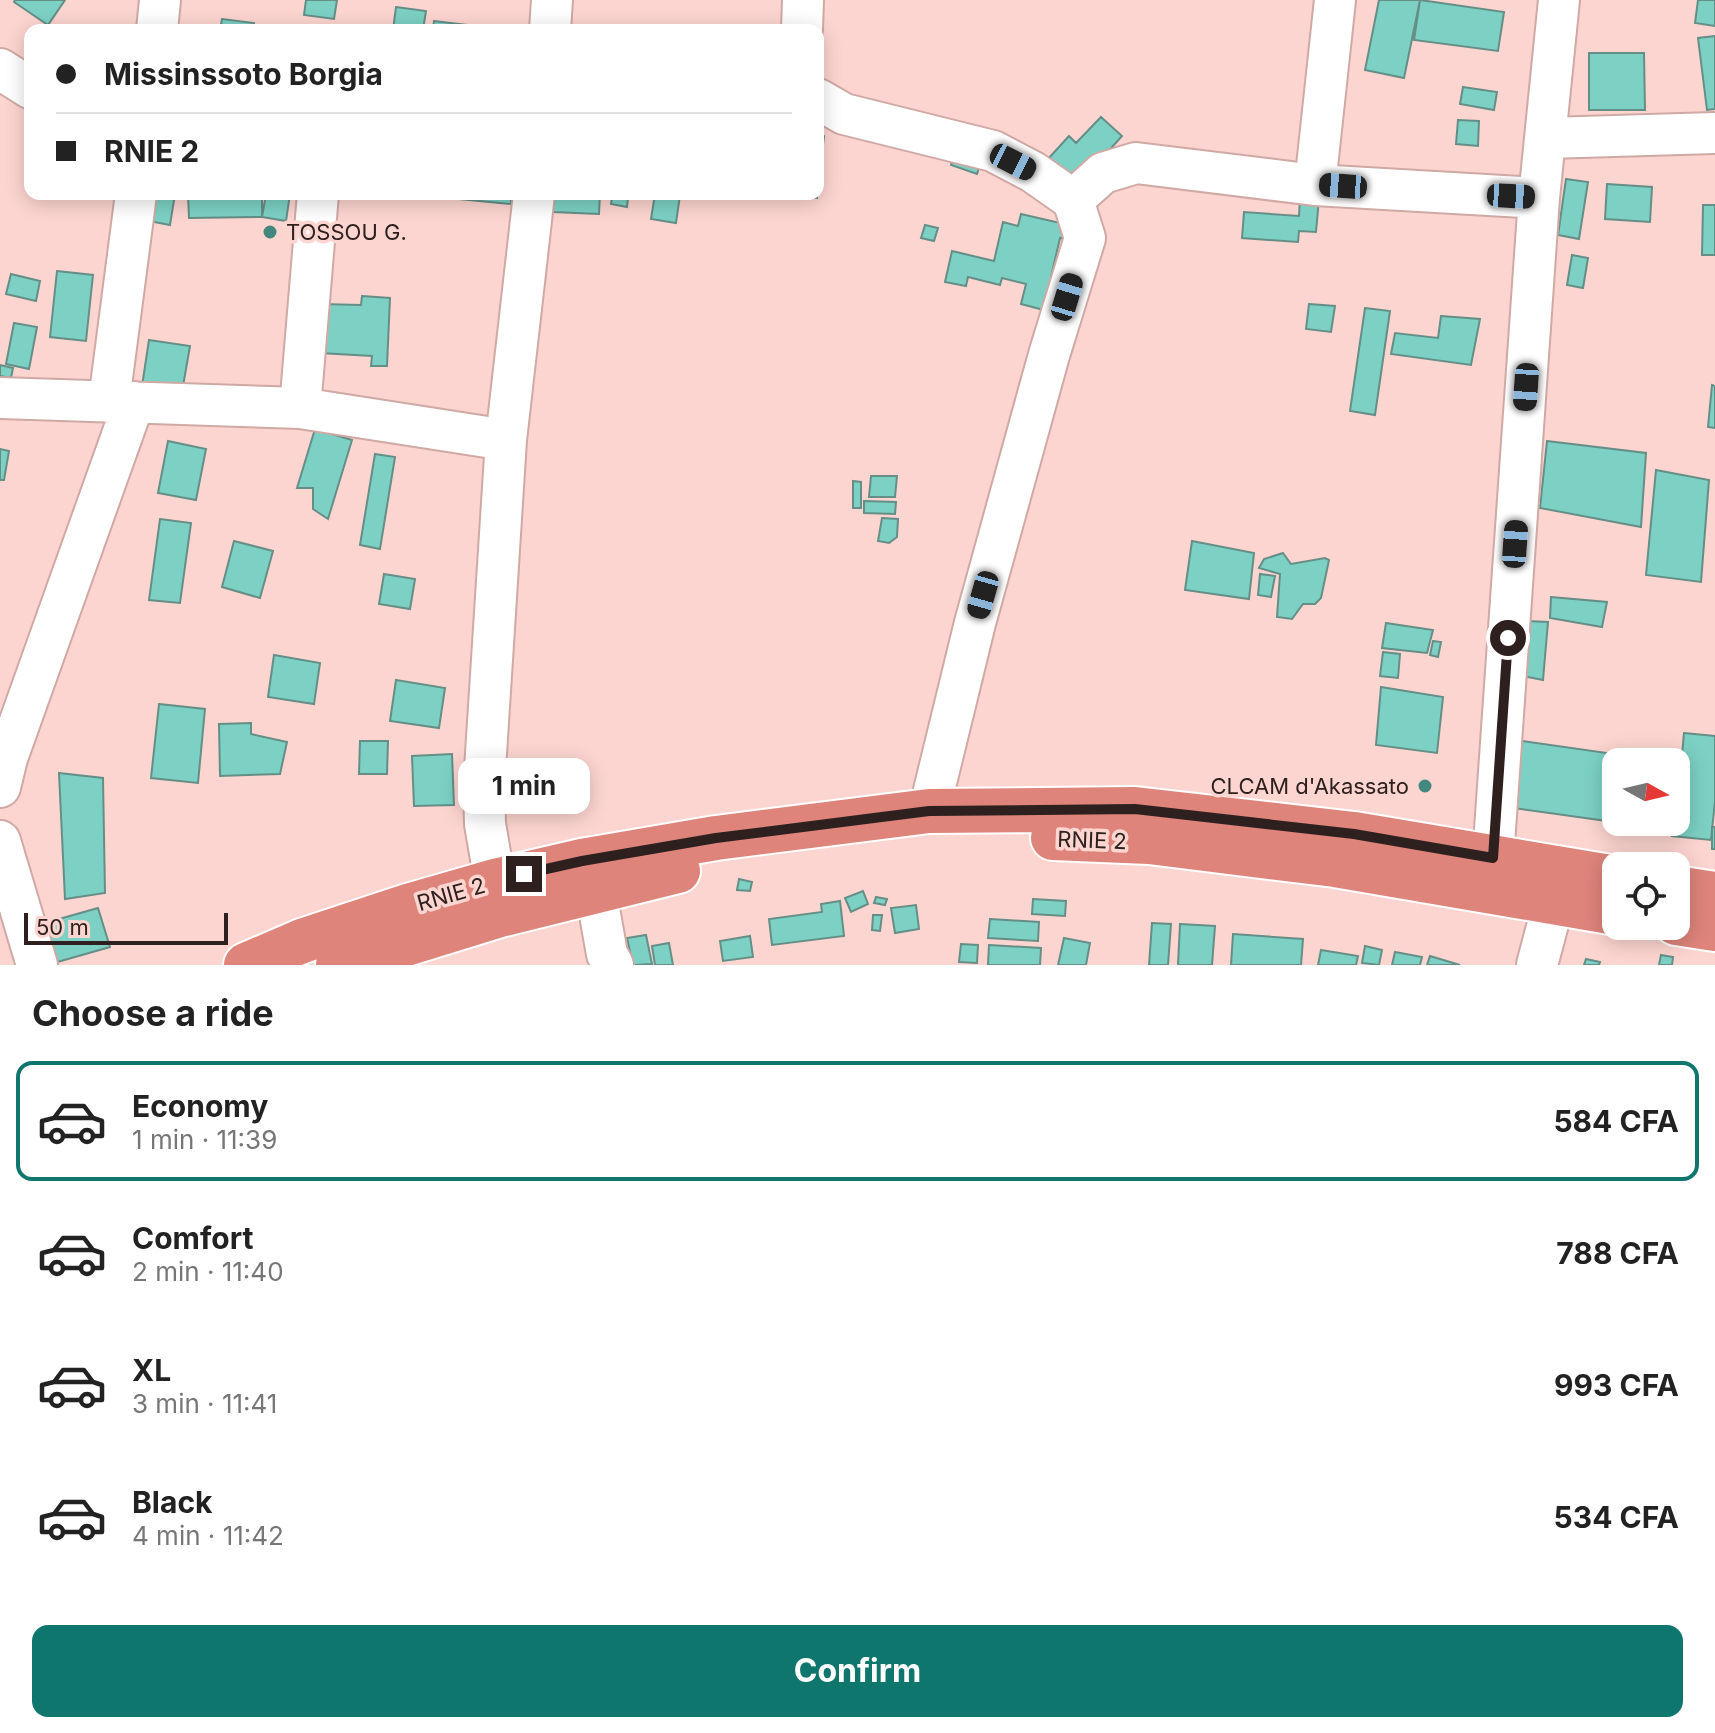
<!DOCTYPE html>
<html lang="en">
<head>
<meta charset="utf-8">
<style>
  body { margin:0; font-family:Inter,sans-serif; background:#f2f2f2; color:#222; height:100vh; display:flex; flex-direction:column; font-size:30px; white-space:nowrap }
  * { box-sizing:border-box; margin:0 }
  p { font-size:26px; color:#767676 }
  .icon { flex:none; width:44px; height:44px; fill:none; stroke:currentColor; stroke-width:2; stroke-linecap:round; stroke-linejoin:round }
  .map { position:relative; height:965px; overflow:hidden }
  .side { display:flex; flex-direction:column; background:#fff; flex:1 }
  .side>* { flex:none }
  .top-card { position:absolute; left:24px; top:24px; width:800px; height:176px; border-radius:16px; box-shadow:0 4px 20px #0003; display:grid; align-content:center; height:176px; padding:0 32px; background:#fff }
  .needle { width:52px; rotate:98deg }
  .controls { position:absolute; left:1602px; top:748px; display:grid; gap:16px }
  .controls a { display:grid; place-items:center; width:88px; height:88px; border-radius:16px; background:#fff; box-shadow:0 4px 20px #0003; font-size:40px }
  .scale { position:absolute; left:24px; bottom:20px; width:204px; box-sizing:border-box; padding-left:8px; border:4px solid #2e201e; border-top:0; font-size:22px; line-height:28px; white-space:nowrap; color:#2e201e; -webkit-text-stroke:6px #fdd5d0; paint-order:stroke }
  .end { position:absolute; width:36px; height:36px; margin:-18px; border:10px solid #2e201e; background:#fff; box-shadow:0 0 0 4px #fff }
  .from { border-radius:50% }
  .bubble { position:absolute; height:56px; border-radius:16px; background:#fff; box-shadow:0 4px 20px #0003; font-size:26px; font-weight:700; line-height:56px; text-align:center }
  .car { position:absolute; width:24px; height:48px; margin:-24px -12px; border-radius:10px; box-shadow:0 0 6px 2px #0007; background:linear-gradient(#222 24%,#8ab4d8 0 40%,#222 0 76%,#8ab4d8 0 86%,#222 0) }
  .top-card b { display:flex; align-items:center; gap:28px; height:76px; font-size:30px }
  .top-card b+b { border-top:2px solid #e0e0e0 }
  .top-card i { width:20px; height:20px; background:#222 }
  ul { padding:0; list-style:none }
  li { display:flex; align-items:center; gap:24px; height:120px; margin:0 16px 12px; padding:0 16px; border:4px solid transparent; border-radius:16px }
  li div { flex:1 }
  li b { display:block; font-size:30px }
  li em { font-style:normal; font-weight:700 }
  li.selected { border-color:#0f766e }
  li>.icon { width:72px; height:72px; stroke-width:1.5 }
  h2 { padding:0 32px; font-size:36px; line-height:96px }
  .button { display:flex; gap:16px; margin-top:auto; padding:16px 32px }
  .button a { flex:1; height:92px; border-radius:16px; background:#0f766e; color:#fff; font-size:32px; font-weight:700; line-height:92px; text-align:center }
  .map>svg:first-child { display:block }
  .building { fill:#7cd1c4; stroke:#658e87; stroke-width:2 }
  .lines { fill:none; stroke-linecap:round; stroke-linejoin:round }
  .minor-casing { stroke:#cfa9a4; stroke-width:44 }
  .highway-casing { stroke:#fff; stroke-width:48 }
  .minor { stroke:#fff; stroke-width:40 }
  .highway { stroke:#de847b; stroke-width:44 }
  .route { stroke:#2e201e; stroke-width:10 }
  .poi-dot { fill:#43887e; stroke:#fdd5d0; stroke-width:3 }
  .labels { text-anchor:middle; stroke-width:7; stroke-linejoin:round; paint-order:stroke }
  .poi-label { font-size:22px; fill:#2e201e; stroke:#fdd5d0; text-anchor:start }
  .street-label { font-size:22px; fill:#2e201e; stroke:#fdd5d0 }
</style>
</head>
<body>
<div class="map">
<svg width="1715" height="965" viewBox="0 0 1715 965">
  <rect width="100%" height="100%" fill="#fdd5d0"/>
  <path class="building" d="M 15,0 L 65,0 L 48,25 L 14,2 Z
    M 306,0 L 337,0 L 334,19 L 304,15 Z
    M 1379,0 L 1420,0 L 1404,78 L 1365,70 Z
    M 1420,0 L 1504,12 L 1498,51 L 1414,40 Z
    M 1698,0 L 1715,0 L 1715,26 L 1695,23 Z
    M 396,7 L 426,11 L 423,30 L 393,30 Z
    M 222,19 L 254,23 L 253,30 L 220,30 Z
    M 434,21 L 509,30 L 433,30 Z
    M 1715,36 L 1715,109 L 1707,110 L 1698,38 Z
    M 1589,53 L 1644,53 L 1645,110 L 1589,110 Z
    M 1463,87 L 1497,92 L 1494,110 L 1460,104 Z
    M 1101,117 L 1122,136 L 1078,185 L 1048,159 L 1069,136 L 1076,143 Z
    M 1458,120 L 1479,121 L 1478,146 L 1456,144 Z
    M 818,135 L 824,136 L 818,186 Z
    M 957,149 L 982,158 L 977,174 L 951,165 Z
    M 1566,179 L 1588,182 L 1579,239 L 1558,235 Z
    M 1607,184 L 1652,187 L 1650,222 L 1605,219 Z
    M 154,194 L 175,194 L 170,225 L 149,221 Z
    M 188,194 L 262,194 L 262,217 L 189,218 Z
    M 266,194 L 290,194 L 286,221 L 262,217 Z
    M 407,194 L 511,194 L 511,204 Z
    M 553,194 L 600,194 L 599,214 L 553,212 Z
    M 655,194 L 680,195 L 676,223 L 651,219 Z
    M 779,194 L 817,194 L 817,198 Z
    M 612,196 L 628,198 L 627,207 L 611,204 Z
    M 1300,197 L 1319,199 L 1316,232 L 1299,231 L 1298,242 L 1242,238 L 1244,212 L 1299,216 Z
    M 1703,205 L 1715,205 L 1715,255 L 1702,255 Z
    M 1021,214 L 1069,225 L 1077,242 L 1060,238 L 1051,277 L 1059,279 L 1051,312 L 1021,304 L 1026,284 L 1002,278 L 1000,285 L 968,277 L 966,286 L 945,282 L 952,251 L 994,261 L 1003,222 L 1018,226 Z
    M 925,225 L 938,228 L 934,241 L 921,238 Z
    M 1572,255 L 1588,258 L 1583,288 L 1567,285 Z
    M 57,271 L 93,275 L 86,341 L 50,337 Z
    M 11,274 L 40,281 L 36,301 L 6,294 Z
    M 362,296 L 390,298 L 387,366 L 371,366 L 372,356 L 320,353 L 322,304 L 361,305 Z
    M 1309,304 L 1335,306 L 1331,332 L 1306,329 Z
    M 1365,308 L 1390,311 L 1375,415 L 1350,411 Z
    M 1441,316 L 1480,319 L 1471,365 L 1391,354 L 1395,333 L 1438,338 Z
    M 14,323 L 37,327 L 29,369 L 6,364 Z
    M 149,340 L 190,346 L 182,392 L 142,386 Z
    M 0,365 L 13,368 L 11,378 L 0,376 Z
    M 1712,385 L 1715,386 L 1715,428 L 1708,427 Z
    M 315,429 L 352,440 L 328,519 L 313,509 L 313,488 L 297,488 Z
    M 168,441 L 206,449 L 196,500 L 158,493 Z
    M 1547,441 L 1646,453 L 1641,527 L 1540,508 Z
    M 0,449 L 9,451 L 4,480 L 0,480 Z
    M 375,454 L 395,457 L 380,549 L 360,545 Z
    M 1656,470 L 1709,480 L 1701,582 L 1646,575 Z
    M 871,476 L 897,476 L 895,497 L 869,497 Z
    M 853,481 L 861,482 L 861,508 L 853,508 Z
    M 864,501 L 896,502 L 895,514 L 864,513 Z
    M 882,518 L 898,519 L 897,537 L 889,543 L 878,541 Z
    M 160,519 L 191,523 L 180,603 L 149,600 Z
    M 234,541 L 273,551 L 260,598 L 222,587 Z
    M 1192,541 L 1254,553 L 1249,599 L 1185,590 Z
    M 1283,553 L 1291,564 L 1325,558 L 1329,560 L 1321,598 L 1315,604 L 1303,604 L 1292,619 L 1277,617 L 1280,574 L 1259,568 L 1264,559 Z
    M 384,574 L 415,579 L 410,609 L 379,604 Z
    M 1260,574 L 1275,576 L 1271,597 L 1258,595 Z
    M 1551,597 L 1607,602 L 1602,627 L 1550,618 Z
    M 1526,621 L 1548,622 L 1543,680 L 1523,676 Z
    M 1386,623 L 1433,630 L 1427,653 L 1382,648 Z
    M 1433,641 L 1441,642 L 1438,657 L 1430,655 Z
    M 1383,652 L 1400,654 L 1398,678 L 1380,676 Z
    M 274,655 L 320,663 L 314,704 L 268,697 Z
    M 396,680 L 445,688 L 439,728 L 390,721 Z
    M 1381,687 L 1443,697 L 1437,753 L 1376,745 Z
    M 159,704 L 205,709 L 198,783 L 151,778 Z
    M 251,723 L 251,734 L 287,742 L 280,774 L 220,776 L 219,724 Z
    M 1684,733 L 1715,736 L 1715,801 L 1711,840 L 1672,836 L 1674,822 L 1676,822 Z
    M 1508,739 L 1614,754 L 1610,784 L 1616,785 L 1616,822 L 1621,823 L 1506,807 Z
    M 360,741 L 388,741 L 387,774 L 359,774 Z
    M 452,754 L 454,805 L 414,806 L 412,756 Z
    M 59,773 L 103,778 L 105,893 L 65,899 Z
    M 1712,827 L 1715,827 L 1715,849 L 1712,849 Z
    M 739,879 L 752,882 L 750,891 L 737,890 Z
    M 863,891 L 868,904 L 851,912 L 845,898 Z
    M 876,897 L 887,899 L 885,905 L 874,903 Z
    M 1033,899 L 1066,901 L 1065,916 L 1032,914 Z
    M 840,901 L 844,936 L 772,945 L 769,919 L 822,912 L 821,904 Z
    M 916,905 L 919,929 L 895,933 L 891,908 Z
    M 98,908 L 110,947 L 47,965 L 31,927 Z
    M 873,915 L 882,915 L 880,931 L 872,930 Z
    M 990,919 L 1039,922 L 1038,941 L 988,938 Z
    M 1152,923 L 1171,924 L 1168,965 L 1149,965 Z
    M 1180,924 L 1215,926 L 1212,965 L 1178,965 Z
    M 1233,934 L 1303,939 L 1301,965 L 1231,965 Z
    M 646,935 L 652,964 L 633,965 L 627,938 Z
    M 750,936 L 753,957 L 723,961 L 720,941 Z
    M 1064,938 L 1090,943 L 1086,965 L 1058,965 Z
    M 669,943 L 673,965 L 655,965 L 652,946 Z
    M 961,944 L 978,945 L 977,963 L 959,962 Z
    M 989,945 L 1041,948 L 1040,965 L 988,965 Z
    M 1365,946 L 1382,950 L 1379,965 L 1362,963 Z
    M 1321,950 L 1358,956 L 1356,965 L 1318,965 Z
    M 1395,952 L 1422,957 L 1420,965 L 1392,965 Z
    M 1661,955 L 1673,957 L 1672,965 L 1659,965 Z
    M 1430,956 L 1460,965 L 1427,965 Z
    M 1586,959 L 1600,962 L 1599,965 L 1584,965 Z"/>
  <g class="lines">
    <defs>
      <path id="minor" d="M 157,30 L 160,0
        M 550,30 L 552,0
        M 802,30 L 803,0
        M 0,69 L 30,88
        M 818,99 L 844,114 L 993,151 L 1033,172 L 1073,200 L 1085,238 L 1049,355 L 975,623 L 929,811
        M 1547,138 L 1715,133
        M 1315,185 L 1335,0
        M 1073,200 L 1103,173 L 1136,163 L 1315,185 L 1539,198
        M 0,398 L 300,408 L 506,440
        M 109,401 L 136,194
        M 300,408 L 318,194
        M 0,787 L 7,758 L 134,402
        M 0,841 L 37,965
        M 1493,858 L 1539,198 L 1559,0
        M 596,892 L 607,954 L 613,965
        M 500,911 L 485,824 L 484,785 L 506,440 L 534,194
        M 1537,965 L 1554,901"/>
      <path id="highway" d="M 1053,838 L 1149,842 L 1335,865 L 1616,913
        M 1676,888 L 1715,894
        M 1676,923 L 1715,929
        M 246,965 L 302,941 L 408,906 L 495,881 L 582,861 L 716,838 L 929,811 L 1135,809 L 1354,834 L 1616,878
        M 338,965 L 500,915 L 678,871"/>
    </defs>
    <use href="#minor" class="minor-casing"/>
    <use href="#highway" class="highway-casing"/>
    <use href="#minor" class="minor"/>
    <use href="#highway" class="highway"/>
  </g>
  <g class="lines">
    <path class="route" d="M 524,874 L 582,861 L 716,838 L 929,811 L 1135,809 L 1354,834 L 1493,858 L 1508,638"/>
  </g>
  <g class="poi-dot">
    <circle cx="270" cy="232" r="8"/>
    <circle cx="1425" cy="786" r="8"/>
  </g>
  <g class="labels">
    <g class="poi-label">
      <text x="286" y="240">TOSSOU G.</text>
      <text x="1409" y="794" text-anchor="end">CLCAM d'Akassato</text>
    </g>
    <g class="street-label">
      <text transform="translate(1092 840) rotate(2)" y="8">RNIE 2</text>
      <text transform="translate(451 894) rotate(-16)" y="8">RNIE 2</text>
    </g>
  </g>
</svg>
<div class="controls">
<a><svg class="needle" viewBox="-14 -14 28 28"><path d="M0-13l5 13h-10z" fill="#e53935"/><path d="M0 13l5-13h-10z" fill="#767676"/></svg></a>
<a><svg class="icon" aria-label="locate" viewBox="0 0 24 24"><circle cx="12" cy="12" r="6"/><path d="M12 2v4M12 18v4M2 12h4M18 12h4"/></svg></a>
</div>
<div class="scale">50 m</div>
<i class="end from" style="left:1508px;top:638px"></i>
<i class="end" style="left:524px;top:874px"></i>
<div class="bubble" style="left:458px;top:758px;width:132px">1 min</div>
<i class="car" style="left:1013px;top:162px;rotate:117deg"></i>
<i class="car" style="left:1343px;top:186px;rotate:274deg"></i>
<i class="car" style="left:1511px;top:196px;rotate:93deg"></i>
<i class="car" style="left:1067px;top:297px;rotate:17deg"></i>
<i class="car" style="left:1526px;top:387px;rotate:184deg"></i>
<i class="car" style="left:1515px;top:544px;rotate:4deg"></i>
<i class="car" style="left:983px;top:595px;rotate:196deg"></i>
<div class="top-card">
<b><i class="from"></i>Missinssoto Borgia</b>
<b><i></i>RNIE 2</b>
</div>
</div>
<section class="side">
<h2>Choose a ride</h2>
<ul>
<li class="selected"><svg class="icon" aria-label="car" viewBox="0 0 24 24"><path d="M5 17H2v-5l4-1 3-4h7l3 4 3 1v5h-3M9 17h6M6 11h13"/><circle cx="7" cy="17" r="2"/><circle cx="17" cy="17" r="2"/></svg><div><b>Economy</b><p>1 min · 11:39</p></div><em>584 CFA</em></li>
<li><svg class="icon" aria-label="car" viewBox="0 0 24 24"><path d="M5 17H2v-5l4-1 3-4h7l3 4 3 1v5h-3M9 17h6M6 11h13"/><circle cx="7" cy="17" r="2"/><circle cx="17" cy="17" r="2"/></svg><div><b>Comfort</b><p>2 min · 11:40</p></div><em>788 CFA</em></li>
<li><svg class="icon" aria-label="car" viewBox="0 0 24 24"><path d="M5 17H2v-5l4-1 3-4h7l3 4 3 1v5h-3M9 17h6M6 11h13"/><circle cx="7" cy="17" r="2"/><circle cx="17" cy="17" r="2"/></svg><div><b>XL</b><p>3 min · 11:41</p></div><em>993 CFA</em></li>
<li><svg class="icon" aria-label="car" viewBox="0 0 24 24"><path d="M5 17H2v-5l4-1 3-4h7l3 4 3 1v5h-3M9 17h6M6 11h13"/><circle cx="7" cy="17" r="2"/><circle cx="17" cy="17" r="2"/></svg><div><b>Black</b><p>4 min · 11:42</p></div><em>534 CFA</em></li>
</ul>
<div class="button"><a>Confirm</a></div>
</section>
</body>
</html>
